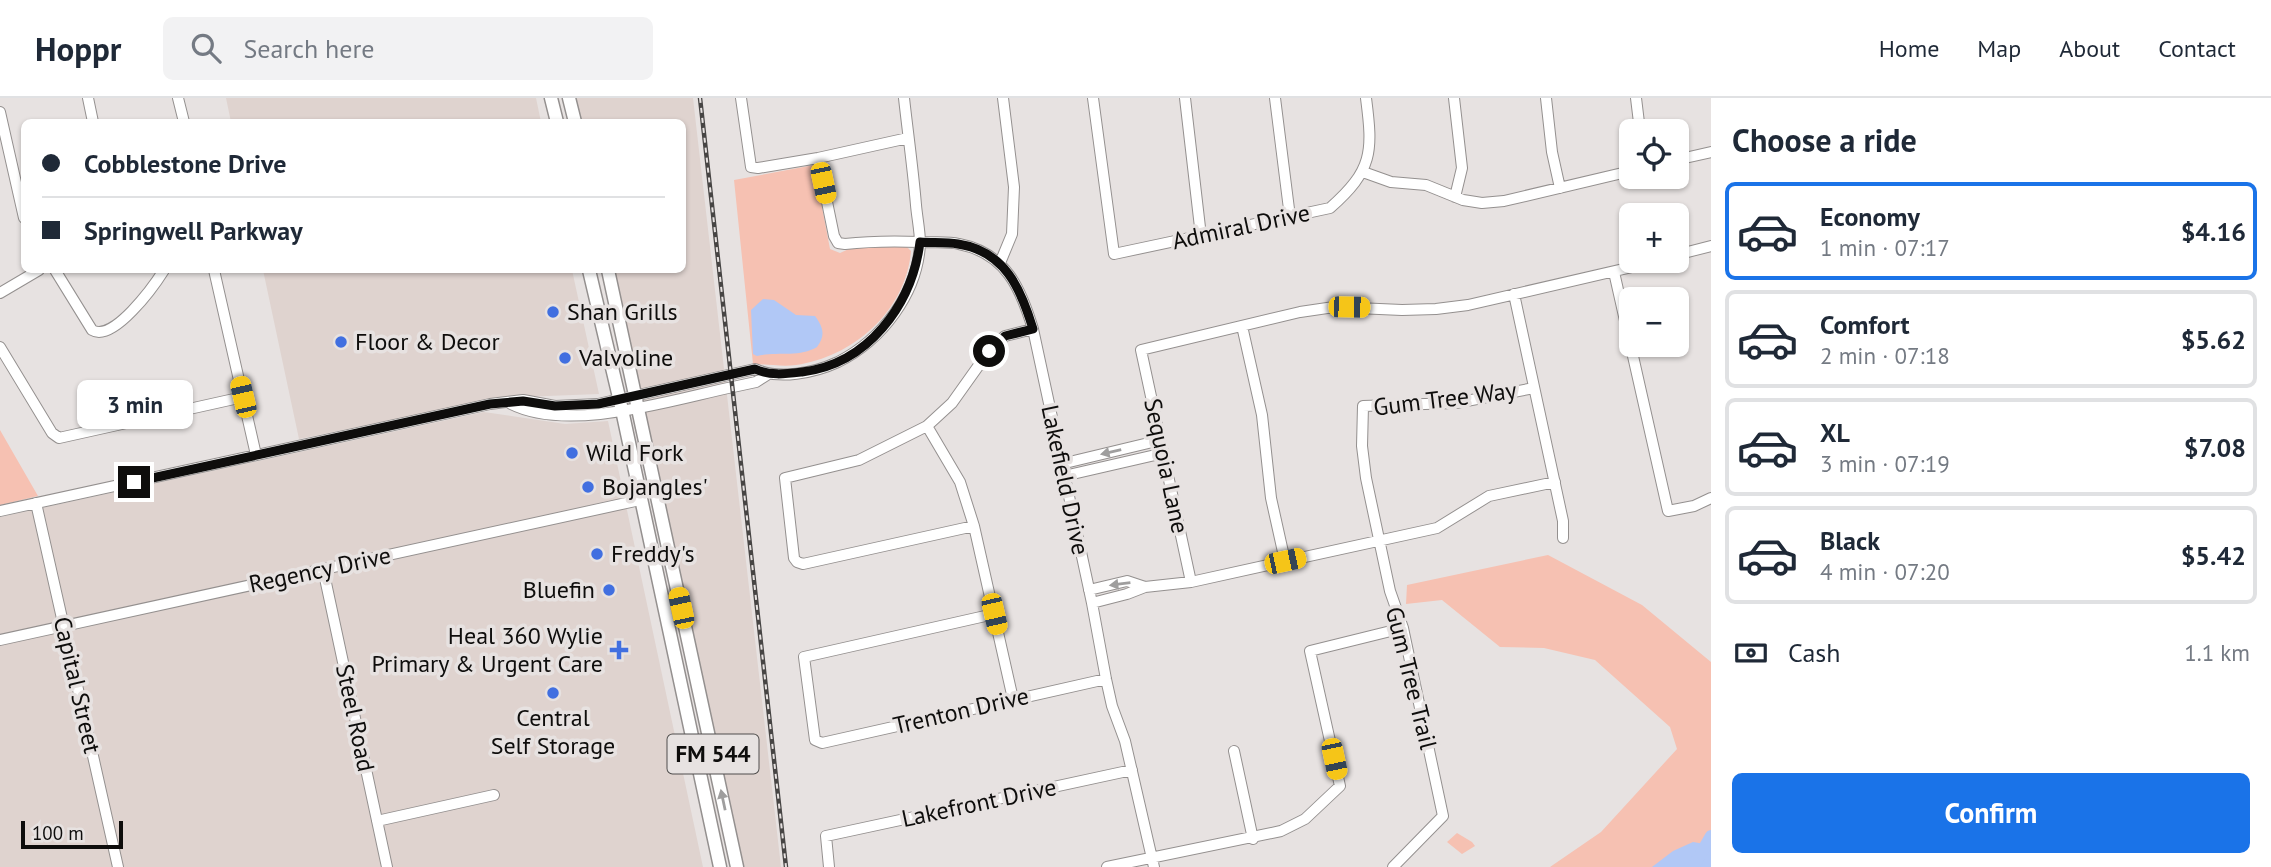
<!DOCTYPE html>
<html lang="en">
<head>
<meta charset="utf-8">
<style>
  body { margin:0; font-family:"PT Sans",sans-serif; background:#f2f2f3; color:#1f2937; height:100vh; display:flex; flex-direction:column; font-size:26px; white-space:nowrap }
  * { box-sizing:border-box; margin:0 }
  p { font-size:23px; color:#747a83 }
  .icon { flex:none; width:38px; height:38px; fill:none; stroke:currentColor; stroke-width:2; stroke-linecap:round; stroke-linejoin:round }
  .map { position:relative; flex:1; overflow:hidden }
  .side { display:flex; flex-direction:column; background:#fff; width:560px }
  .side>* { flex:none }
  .guide { position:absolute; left:21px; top:21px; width:665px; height:154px; border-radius:10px; box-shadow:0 2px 5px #0004; display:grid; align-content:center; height:154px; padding:0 21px; background:#fff }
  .fabs { position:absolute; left:1619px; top:21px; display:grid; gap:14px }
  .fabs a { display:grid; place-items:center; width:70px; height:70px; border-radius:10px; background:#fff; box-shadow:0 2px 5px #0004; font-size:35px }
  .scale { position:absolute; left:21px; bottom:18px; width:102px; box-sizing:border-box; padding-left:7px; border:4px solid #0e0d0c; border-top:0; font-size:19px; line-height:24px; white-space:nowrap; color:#0e0d0c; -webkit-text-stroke:5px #e7e2e1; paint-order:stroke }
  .end { position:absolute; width:32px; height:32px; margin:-16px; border:9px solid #0e0d0c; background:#fff; box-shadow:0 0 0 4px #fff }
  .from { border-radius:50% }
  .bubble { position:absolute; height:49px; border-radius:10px; background:#fff; box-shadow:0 2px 5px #0004; font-size:23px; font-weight:600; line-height:49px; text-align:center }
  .car { position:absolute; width:21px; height:42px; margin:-21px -10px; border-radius:9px; box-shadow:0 0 5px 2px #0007; background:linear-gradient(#f5c518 24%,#345 0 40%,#f5c518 0 76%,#345 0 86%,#f5c518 0) }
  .guide b { display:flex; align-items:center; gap:24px; height:66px; font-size:26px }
  .guide b+b { border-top:2px solid #e0e1e3 }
  .guide i { width:18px; height:18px; background:#1f2937 }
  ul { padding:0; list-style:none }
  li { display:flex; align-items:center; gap:21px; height:98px; margin:0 14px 10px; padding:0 7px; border:4px solid #e0e1e3; border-radius:10px }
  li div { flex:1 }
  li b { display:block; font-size:26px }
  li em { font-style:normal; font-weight:600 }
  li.selected { border-color:#1a73e8 }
  li>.icon { width:63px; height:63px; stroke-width:1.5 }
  h2 { padding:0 21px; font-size:32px; line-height:84px }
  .pay { display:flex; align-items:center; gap:18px; height:77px; padding:0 21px; font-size:26px }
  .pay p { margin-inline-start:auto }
  .action { display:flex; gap:14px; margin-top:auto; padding:14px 21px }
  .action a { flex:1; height:80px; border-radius:10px; background:#1a73e8; color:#fff; font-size:28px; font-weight:600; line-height:80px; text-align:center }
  header { display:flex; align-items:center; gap:42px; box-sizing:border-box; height:98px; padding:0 35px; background:#fff; border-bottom:2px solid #e0e1e3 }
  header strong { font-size:33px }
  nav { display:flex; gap:38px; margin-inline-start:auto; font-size:24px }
  .search { width:490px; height:63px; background:#f2f2f3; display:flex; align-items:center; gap:18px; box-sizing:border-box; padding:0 24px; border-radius:10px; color:#747a83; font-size:26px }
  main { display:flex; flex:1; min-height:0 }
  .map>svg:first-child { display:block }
  .built { fill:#dfd3cf }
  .green { fill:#f6c1b2 }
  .water { fill:#b1c8f6 }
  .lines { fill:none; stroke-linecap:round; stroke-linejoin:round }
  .river { stroke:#b1c8f6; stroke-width:12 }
  .minor-casing { stroke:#94908f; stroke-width:12 }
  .major-casing { stroke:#94908f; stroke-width:15 }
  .minor { stroke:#fff; stroke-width:10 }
  .major { stroke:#fff; stroke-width:12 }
  .rail-casing { stroke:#474544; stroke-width:4.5 }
  .rail { stroke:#e7e2e1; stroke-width:2; stroke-dasharray:5; stroke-linecap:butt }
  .oneway { fill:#9f9e9e }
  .route { stroke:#0e0d0c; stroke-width:9 }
  .poi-dot { fill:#416fe0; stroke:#e7e2e1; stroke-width:2.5 }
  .labels { text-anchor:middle; stroke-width:7; stroke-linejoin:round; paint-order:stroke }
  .shield { fill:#e7e2e1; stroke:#4f4d4c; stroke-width:2 }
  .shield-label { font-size:23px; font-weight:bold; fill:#0e0d0c }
  .street-label { font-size:24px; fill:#0e0d0c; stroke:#e7e2e1 }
  .poi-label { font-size:24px; fill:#0e0d0c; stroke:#e7e2e1; text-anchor:start }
</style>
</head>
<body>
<header>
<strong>Hoppr</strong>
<div class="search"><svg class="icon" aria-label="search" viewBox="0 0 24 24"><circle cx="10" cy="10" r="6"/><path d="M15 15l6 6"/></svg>Search here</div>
<nav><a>Home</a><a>Map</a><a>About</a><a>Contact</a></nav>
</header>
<main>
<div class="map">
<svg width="1711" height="769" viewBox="0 0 1711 769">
  <rect width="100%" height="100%" fill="#e7e2e1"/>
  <path class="built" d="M 226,0 L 536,0 L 541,24 L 231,24 Z
    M 575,0 L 693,0 L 781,769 L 742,769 L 612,172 L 682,172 L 682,24 L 580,24 Z
    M 263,172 L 572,172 L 599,296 L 498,300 L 299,341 Z
    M 484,314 L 565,326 L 608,323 L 703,769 L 0,769 L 0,419 Z"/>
  <path class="green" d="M 814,67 L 830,151 L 840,155 L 851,150 L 872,147 L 907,149 L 911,153 C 906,213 853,259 796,267 C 782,269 767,266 753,266 L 734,82 Z
    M 0,332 L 38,398 L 0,407 Z
    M 1548,457 L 1642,507 L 1711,564 L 1711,769 L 1550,769 L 1601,734 L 1677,651 L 1670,629 L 1595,562 L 1544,550 L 1500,549 L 1442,502 L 1406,506 L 1407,487 Z
    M 1457,735 L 1472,744 L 1475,748 L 1462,756 L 1447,744 Z"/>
  <path class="water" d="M 763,201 L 774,202 L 796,217 L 815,218 C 823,229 826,237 817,249 C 799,260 776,253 757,258 L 753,256 L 751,212 Z
    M 1693,744 L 1711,747 L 1711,769 L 1652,769 L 1673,753 Z"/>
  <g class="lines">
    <path class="river" d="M 1693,769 L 1711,738"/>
    <defs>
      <path id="minor" d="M 88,0 L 93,24
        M 178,0 L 184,24
        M 741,0 L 751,69 L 758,70 L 818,60 L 908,40
        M 1093,0 L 1114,156 L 1330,110 C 1373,72 1373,54 1366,0
        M 1185,0 L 1201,138
        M 1275,0 L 1290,119
        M 1454,0 L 1462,70 L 1455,99
        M 1546,0 L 1552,54 L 1560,90
        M 1636,0 L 1640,33
        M 0,14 L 24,120
        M 818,60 L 834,138 L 838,145 L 845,146 C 871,143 895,143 921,144 C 933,145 947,143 959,146 C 1006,155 1021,191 1033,231 L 1092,505 L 1106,581 L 1112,608 L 1125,643 L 1154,769
        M 1676,62 L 1711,54
        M 1363,74 L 1391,84 L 1426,87 L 1463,102 L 1482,105 L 1504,103 L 1631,73
        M 1676,157 L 1711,148
        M 1000,165 L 1012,136 L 1014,89 L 1003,0
        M 55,172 L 92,232 C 113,245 154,188 164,172
        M 214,172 L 256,357
        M 1614,174 L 1668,413 L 1694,408 L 1711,400
        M 0,195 L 39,172
        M 1514,196 L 1563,423 L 1563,440
        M 1242,228 L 1262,317 L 1271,400 L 1285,463
        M 0,249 L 52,335 L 59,340 L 243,299
        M 511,306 C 569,335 671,302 733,289 L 756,284 L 767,277
        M 927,328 L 960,384 L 974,428 L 1013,601
        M 1061,366 L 1161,342
        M 1064,378 L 1164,355
        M 36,405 L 118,769
        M 0,413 L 490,306 L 523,302 L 555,308 L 598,306 L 755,271 C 779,282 814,275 838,264 C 882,242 918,195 920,145 C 920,133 917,119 916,107 C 913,71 908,36 904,0
        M 974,428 L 803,466 L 797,464 L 794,460 L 785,380 L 859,362 L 927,328 L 952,305 L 989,253 L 1005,238 L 1033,231
        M 323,471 L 387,769
        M 1191,484 L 1141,252 L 1300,214 L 1334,209 L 1402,212 L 1436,211 L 1468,207 L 1658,163
        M 1145,489 L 1191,484 L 1437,430 L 1489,398 L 1555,384
        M 1089,492 L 1127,483 L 1145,489 L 1127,496 L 1092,505
        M 994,516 L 804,559 L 815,642 L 822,645 L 1106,581
        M 0,542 L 640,402
        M 1234,653 L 1253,741
        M 377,723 L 494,697
        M 829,769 L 826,738 L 1132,672
        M 1107,769 L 1281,733 L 1305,721 L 1340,688 L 1310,553 L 1403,530
        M 1393,769 L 1443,718 L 1403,530 L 1390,493 L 1366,380 L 1362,348 L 1363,308 L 1456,305 L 1534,290"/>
      <path id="major" d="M 551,0 L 557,24
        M 569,0 L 575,24
        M 589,172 L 622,312 L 720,769
        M 608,172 L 737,769"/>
    </defs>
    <use href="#minor" class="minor-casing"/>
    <use href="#major" class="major-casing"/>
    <use href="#minor" class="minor"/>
    <use href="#major" class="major"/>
    <defs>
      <path id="rail" d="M 700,0 L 786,769"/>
    </defs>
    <use href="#rail" class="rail-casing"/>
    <use href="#rail" class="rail"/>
  </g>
  <defs><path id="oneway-solid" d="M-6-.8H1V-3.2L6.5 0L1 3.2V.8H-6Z" transform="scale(1.75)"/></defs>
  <g class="oneway">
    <use href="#oneway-solid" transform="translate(1111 354) rotate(167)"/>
    <use href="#oneway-solid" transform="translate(1120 486) rotate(173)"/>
    <use href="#oneway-solid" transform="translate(723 702) rotate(-102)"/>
  </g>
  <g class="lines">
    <path class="route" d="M 134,384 L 490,306 L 523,303 L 555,308 L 598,306 L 755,271 C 770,278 785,276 802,274 C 868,266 912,207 920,144 C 932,145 946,144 958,146 C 1005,153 1021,191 1033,231 L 1005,238 L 989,253"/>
  </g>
  <g class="poi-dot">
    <circle cx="553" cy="214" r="7"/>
    <circle cx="341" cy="244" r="7"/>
    <circle cx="565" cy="260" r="7"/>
    <circle cx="572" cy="355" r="7"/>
    <circle cx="588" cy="389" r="7"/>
    <circle cx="597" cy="456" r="7"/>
    <circle cx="609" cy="492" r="7"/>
    <path d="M615.5 541.5h7v7h7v7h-7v7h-7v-7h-7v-7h7z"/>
    <circle cx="553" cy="595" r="7"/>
  </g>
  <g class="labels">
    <rect class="shield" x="667.5" y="636.5" width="91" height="39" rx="5"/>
    <g class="shield-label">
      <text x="713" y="664">FM 544</text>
    </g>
    <g class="street-label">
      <text transform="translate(1241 129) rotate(-12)" y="8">Admiral Drive</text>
      <text transform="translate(1445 301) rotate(-7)" y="8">Gum Tree Way</text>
      <text transform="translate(1166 368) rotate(78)" y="8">Sequoia Lane</text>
      <text transform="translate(1065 382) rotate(78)" y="8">Lakefield Drive</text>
      <text transform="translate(320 472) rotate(-12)" y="8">Regency Drive</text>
      <text transform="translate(1411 580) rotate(76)" y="8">Gum Tree Trail</text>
      <text transform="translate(77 587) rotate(77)" y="8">Capital Street</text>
      <text transform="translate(961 613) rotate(-13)" y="8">Trenton Drive</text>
      <text transform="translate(355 620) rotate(78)" y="8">Steel Road</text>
      <text transform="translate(979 705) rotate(-12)" y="8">Lakefront Drive</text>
    </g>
    <g class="poi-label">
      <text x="567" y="222">Shan Grills</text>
      <text x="355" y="252">Floor &amp; Decor</text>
      <text x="579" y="268">Valvoline</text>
      <text x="586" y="363">Wild Fork</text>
      <text x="602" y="397">Bojangles'</text>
      <text x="611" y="464">Freddy's</text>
      <text x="595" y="500" text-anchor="end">Bluefin</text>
      <text x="603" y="546" text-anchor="end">Heal 360 Wylie<tspan x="603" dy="28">Primary &amp; Urgent Care</tspan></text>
      <text x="553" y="628" text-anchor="middle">Central<tspan x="553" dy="28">Self Storage</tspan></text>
    </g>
  </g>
</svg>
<div class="fabs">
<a><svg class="icon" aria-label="locate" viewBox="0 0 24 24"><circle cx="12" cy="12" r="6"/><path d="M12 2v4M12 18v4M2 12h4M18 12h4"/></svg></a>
<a>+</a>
<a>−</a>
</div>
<div class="scale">100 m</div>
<i class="end from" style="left:989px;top:253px"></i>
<i class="end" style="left:134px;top:384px"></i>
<div class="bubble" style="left:77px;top:282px;width:116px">3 min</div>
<i class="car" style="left:823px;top:85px;rotate:168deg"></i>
<i class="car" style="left:1349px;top:209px;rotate:91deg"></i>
<i class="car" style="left:243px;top:299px;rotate:347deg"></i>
<i class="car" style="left:1285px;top:463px;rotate:78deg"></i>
<i class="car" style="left:681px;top:510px;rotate:348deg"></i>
<i class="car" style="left:994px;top:516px;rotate:167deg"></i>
<i class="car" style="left:1334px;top:661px;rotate:168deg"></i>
<div class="guide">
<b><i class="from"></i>Cobblestone Drive</b>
<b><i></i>Springwell Parkway</b>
</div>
</div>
<section class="side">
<h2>Choose a ride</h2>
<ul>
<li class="selected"><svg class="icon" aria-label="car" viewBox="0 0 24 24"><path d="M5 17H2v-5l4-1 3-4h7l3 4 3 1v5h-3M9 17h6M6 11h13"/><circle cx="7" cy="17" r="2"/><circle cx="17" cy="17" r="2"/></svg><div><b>Economy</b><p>1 min · 07:17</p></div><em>$4.16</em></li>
<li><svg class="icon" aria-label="car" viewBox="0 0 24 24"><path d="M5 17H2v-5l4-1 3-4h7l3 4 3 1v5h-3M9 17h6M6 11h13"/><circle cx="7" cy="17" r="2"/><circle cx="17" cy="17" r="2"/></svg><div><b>Comfort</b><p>2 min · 07:18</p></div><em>$5.62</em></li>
<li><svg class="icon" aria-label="car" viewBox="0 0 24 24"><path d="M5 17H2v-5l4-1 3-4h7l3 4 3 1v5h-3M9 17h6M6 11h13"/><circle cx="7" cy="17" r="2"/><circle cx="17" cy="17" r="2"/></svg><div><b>XL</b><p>3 min · 07:19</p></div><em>$7.08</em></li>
<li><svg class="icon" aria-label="car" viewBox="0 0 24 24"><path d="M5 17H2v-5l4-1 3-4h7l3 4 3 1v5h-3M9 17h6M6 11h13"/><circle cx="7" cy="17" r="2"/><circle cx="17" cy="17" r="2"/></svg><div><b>Black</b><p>4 min · 07:20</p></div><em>$5.42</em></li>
</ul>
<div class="pay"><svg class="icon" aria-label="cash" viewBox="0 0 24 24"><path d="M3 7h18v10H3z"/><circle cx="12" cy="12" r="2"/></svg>Cash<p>1.1 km</p></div>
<div class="action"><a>Confirm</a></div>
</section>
</main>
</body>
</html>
